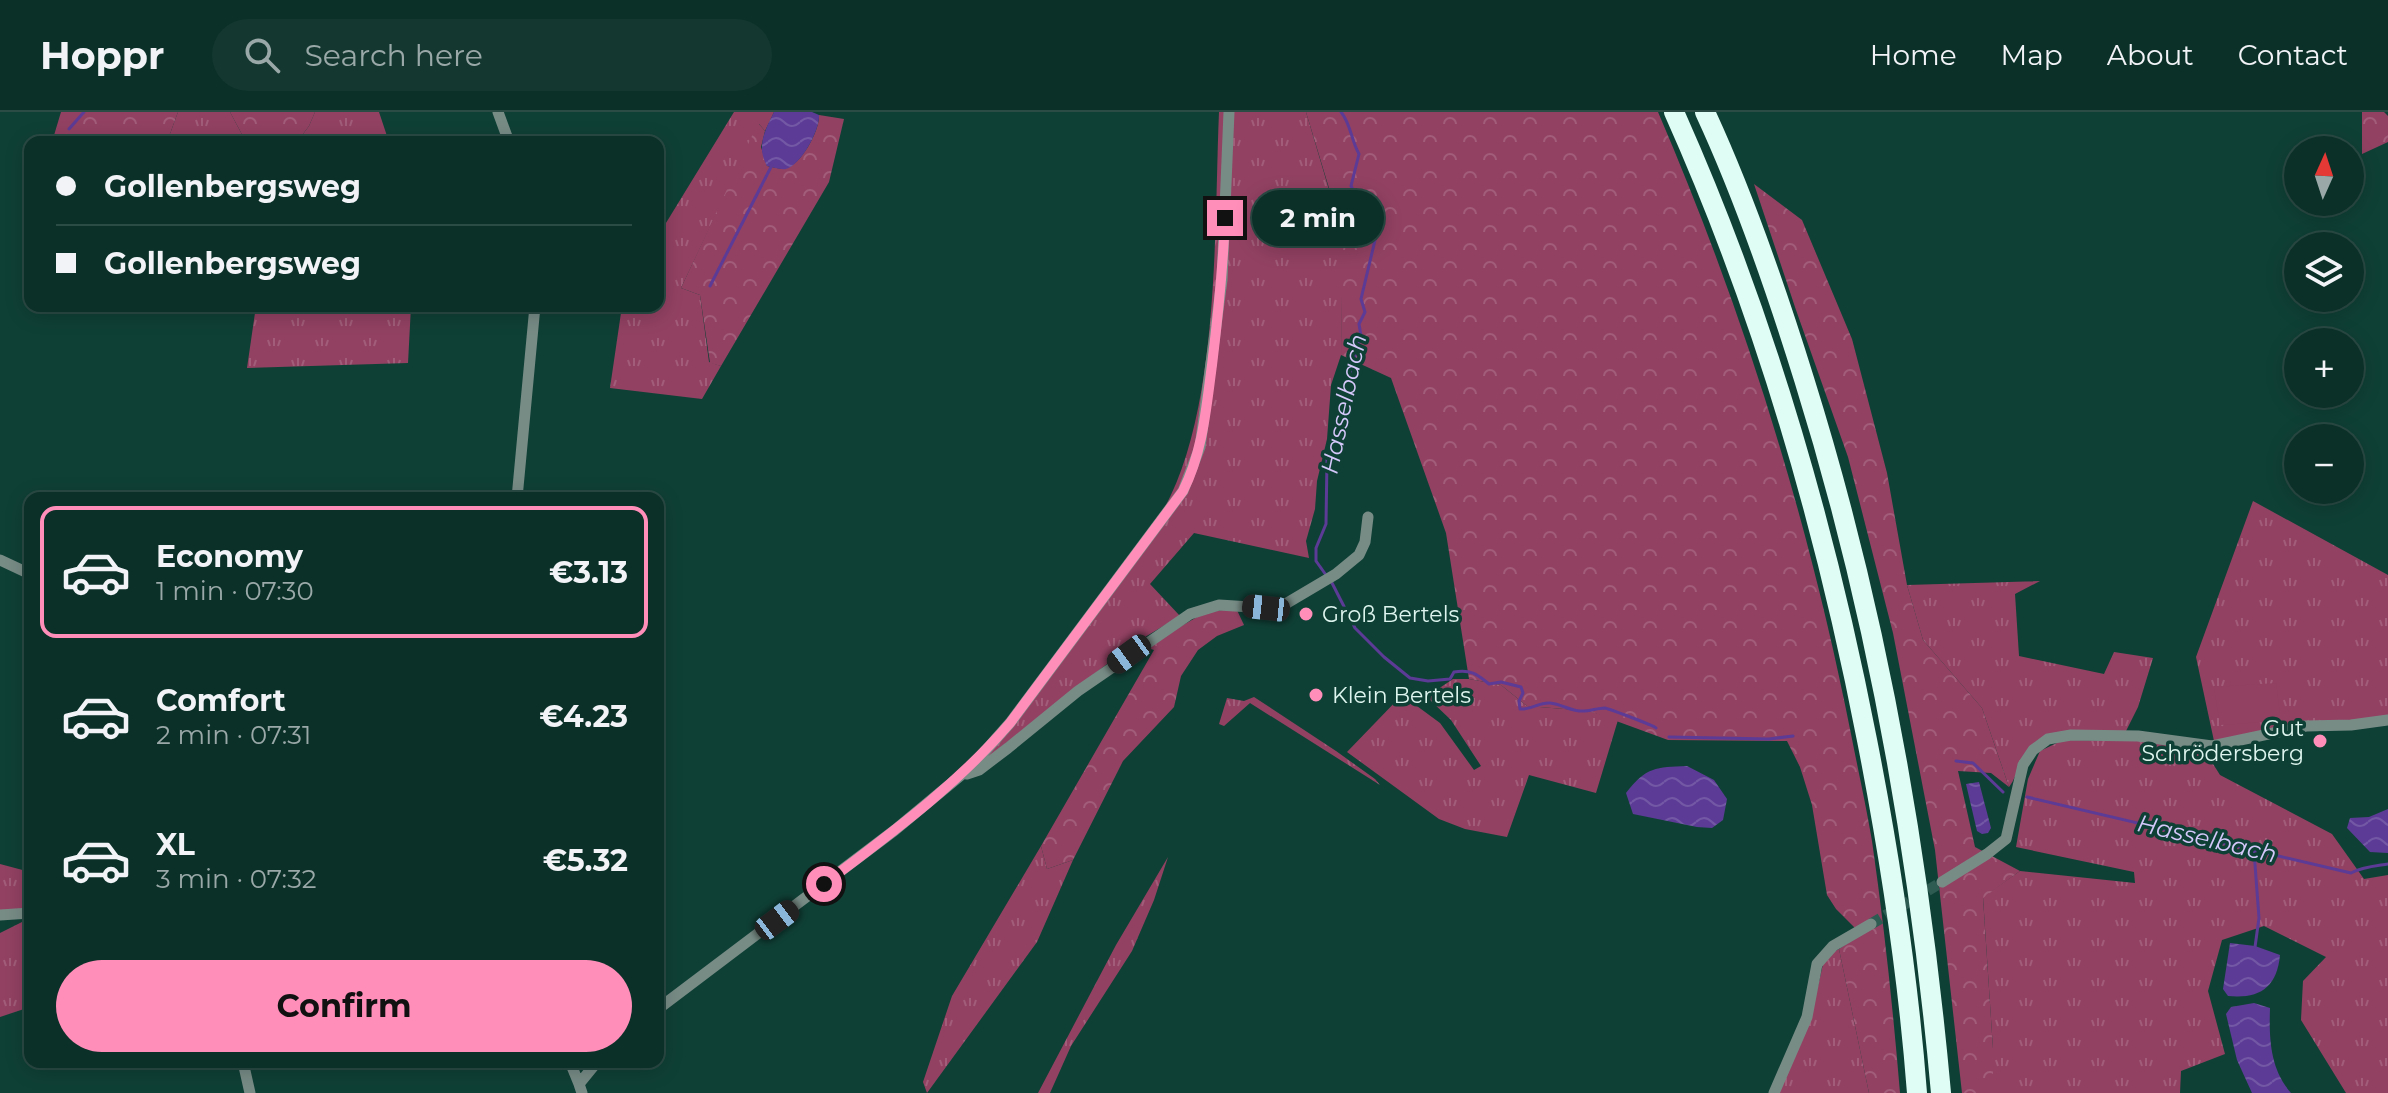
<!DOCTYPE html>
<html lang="en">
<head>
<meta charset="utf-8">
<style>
  body { margin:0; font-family:Montserrat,sans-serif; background:#143830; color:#f1f3f6; height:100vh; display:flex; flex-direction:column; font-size:30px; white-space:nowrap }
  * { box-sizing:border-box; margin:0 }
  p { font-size:26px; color:#9aa9a8 }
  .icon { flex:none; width:44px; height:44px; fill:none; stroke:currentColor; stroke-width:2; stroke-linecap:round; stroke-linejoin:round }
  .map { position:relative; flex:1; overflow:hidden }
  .drawer { position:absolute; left:24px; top:380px; width:640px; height:576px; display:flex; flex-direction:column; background:#0b3028; border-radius:16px; box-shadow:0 4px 20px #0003,0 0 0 2px #2b4b45 }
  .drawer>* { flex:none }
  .guide { position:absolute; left:24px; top:24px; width:640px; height:176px; border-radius:16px; box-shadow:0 4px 20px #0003,0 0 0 2px #2b4b45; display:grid; align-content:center; height:176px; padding:0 32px; background:#0b3028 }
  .needle { width:52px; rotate:3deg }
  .fabs { position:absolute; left:2284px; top:24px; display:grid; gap:16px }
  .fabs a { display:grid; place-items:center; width:80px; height:80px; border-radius:50%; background:#0b3028; box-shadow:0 4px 20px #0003,0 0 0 2px #2b4b45; font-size:40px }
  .end { position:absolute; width:36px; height:36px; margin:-18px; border:10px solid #ff8eb9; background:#111; box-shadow:0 0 0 4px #111 }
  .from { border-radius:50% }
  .bubble { position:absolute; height:56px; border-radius:28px; background:#0b3028; box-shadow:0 4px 20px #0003,0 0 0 2px #2b4b45; font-size:26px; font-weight:700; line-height:56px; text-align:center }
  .car { position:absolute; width:24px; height:48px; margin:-24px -12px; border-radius:10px; box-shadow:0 0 6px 2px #0007; background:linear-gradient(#222 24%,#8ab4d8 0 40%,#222 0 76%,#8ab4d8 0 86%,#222 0) }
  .guide b { display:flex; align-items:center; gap:28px; height:76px; font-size:30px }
  .guide b+b { border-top:2px solid #2b4b45 }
  .guide i { width:20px; height:20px; background:#f1f3f6 }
  ul { padding:14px 0 0; list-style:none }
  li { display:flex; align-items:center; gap:24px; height:132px; margin:0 16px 12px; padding:0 16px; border:4px solid transparent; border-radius:16px }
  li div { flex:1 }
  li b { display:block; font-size:30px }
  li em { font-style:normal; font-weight:700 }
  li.on { border-color:#ff8eb9 }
  li>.icon { width:72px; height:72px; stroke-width:1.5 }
  .button { display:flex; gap:16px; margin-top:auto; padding:16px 32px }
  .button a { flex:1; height:92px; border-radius:48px; background:#ff8eb9; color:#111; font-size:32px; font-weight:700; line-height:92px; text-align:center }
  header { display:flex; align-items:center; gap:48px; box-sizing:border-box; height:112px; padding:0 40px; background:#0b3028; border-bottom:2px solid #2b4b45 }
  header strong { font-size:38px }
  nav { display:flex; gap:44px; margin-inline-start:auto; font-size:28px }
  .search { width:560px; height:72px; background:#143830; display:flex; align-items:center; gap:20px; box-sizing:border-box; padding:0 28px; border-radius:44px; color:#9aa9a8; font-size:30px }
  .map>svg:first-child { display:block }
  .grass { fill:url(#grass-tufts) }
  .forest { fill:url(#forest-crowns) }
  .pitch { fill:#924162 }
  .water { fill:url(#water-waves) }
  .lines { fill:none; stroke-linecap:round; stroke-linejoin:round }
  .stream { stroke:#5c3b96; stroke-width:3 }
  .minor-tunnel { stroke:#2e5b52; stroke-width:11; stroke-dasharray:11 5.5; stroke-linecap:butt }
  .minor { stroke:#788c86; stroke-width:11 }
  .motorway { stroke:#dffdf4; stroke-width:20 }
  .route { stroke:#ff8eb9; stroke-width:10 }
  .poi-dot { fill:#ff8eb9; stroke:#0f4036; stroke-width:3 }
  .labels { text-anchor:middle; stroke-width:7; stroke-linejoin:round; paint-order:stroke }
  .poi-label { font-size:22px; fill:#ddf5ee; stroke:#0f4036; text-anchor:start }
  .water-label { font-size:24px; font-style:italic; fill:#d4c7f9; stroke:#0f4036 }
</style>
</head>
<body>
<header>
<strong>Hoppr</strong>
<div class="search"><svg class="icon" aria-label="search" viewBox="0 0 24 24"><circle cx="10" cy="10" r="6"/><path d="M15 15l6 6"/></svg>Search here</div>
<nav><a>Home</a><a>Map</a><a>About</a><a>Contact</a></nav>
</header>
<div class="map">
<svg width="2388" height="981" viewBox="0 0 2388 981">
  <defs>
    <pattern id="grass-tufts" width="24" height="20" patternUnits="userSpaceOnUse" patternTransform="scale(2)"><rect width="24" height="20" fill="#924162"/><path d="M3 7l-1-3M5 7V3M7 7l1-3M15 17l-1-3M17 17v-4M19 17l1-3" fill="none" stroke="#a15d79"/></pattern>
    <pattern id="forest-crowns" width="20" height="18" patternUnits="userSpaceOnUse" patternTransform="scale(2)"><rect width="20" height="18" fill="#924162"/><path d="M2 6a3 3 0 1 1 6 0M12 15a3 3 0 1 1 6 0" fill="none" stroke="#a15d79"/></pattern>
    <pattern id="water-waves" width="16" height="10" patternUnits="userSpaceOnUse" patternTransform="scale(2)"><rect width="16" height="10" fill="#5c3b96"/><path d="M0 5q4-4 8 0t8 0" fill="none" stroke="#7358a5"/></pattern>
  </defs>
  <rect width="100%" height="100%" fill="#0f4036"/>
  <path class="grass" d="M 178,0 L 230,0 L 246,30 L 167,30 Z
    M 315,0 L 379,0 L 389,30 L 297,30 L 309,14 Z
    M 734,0 L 774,0 L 765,19 L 759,12 L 681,176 L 700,183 L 709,250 L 721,254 L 702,287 L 610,276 L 622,194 L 658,194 L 658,124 Z
    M 1219,0 L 1227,0 L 1221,167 L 1199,326 L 1180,380 L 1164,397 C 1220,295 1214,117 1219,0 Z
    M 1232,0 L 1306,0 L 1343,125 L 1341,243 L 1331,273 L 1327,327 L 1317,369 L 1315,397 L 1306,429 L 1309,446 L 1194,421 L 1150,472 L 1180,504 L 1130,534 L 978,653 L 1184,380 L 1201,337 Z
    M 256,194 L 411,194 L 408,251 L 247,256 Z
    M 2253,389 L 2388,463 L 2388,604 L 2214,629 L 2196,545 Z
    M 2040,469 L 2015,482 L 2019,544 L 2104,562 L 2114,540 L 2153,546 L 2138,595 L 2126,619 C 2096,620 2051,611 2029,636 C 2019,646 2018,664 2009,675 L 1982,596 L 1923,528 L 1907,473 Z
    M 1453,567 L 1469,567 L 1501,573 L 1527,594 L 1589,599 L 1618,608 L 1596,681 L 1529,663 L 1507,725 L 1465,717 L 1439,707 L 1347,640 L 1402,583 L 1440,611 L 1474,658 L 1481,654 L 1451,608 L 1430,588 L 1432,581 Z
    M 1254,585 L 1336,639 L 1375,667 L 1380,673 L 1250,591 L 1224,614 L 1219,612 L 1227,586 L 1244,589 Z
    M 2063,628 L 2142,629 L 2203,636 L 2220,663 L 2332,722 L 2364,767 L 2388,763 L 2388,981 L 2346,981 L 2301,908 L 2303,869 L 2326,845 L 2264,814 L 2222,828 L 2208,879 L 2225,942 L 2181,959 L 2180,981 L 1993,981 L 1993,937 L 1983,785 L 2020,759 L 2135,771 L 2134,760 L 2016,735 L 2028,667 L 2040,639 Z
    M 1041,734 L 1047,757 L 1073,748 L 1037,830 L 927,981 L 923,970 L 952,884 Z
    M 1168,745 L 1154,788 L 1132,839 L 1071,934 L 1050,981 L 1038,981 L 1116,833 Z
    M 0,752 L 30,760 L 30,800 L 0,802 Z
    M 30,806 L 30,895 L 0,905 L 0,821 Z
    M 1839,837 L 1869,981 L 1779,981 L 1811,905 L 1823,852 L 1829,842 Z"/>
  <path class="forest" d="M 61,0 L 178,0 L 167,30 L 52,30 Z
    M 230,0 L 315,0 L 309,14 L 297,30 L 246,30 Z
    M 1306,0 L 1658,0 C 1744,200 1809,409 1851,622 C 1858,658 1866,693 1872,729 C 1884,812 1893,897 1900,981 L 1869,981 L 1839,837 L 1872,814 L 1855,816 L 1836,797 L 1827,783 L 1812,693 L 1800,655 L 1787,629 L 1668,628 L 1589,599 L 1527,594 L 1501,573 L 1469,567 L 1446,421 L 1391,266 L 1341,243 L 1342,119 Z
    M 2362,0 L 2384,0 L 2388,4 L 2388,30 L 2362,42 Z
    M 819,3 L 844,7 L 829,70 L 721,254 L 710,251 L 700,183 L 681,176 L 758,11 L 765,19 L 761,35 L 767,54 C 773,55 780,58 786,56 C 801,53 820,18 819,3 Z
    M 1754,72 L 1802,108 L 1852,227 L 1887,361 L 1907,473 L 1923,528 L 1982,596 L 2009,675 L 1991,661 L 1958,659 L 1975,735 L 2020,759 L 1983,786 L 1993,937 L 1993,981 L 1962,981 L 1935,738 L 1893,521 L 1848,345 L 1796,198 Z
    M 1236,496 L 1244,513 L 1217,524 L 1198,538 L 1181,564 L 1174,595 L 1123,649 L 1073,748 L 1047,757 L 1041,734 L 1154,538 L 1145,535 L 1204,501 Z"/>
  <path class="pitch" d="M 2276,571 L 2280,603 L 2266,610 L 2220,613 L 2214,575 Z"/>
  <path class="water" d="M 774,0 L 812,0 L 819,3 C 820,18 801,53 786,57 C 780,58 773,55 767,54 C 756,35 765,18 774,0 Z
    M 1687,654 L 1714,668 L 1727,687 L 1723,708 L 1712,716 L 1697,715 L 1633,702 L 1626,681 C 1646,655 1656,655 1687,654 Z
    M 1979,670 L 1991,716 L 1988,721 L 1982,722 L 1977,719 L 1966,672 Z
    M 2388,697 L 2388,741 L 2370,740 L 2347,716 L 2350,706 L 2369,705 Z
    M 2230,831 L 2255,834 L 2280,843 C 2277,876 2259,887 2228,884 L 2223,877 Z
    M 2254,891 L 2270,896 C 2269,927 2270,957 2291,981 L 2252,981 L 2237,948 L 2226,902 L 2231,895 Z"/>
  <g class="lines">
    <path class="stream" d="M 69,17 L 84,0
      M 710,174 L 772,53
      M 1326,463 L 1316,449 L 1316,436 L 1326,412 L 1327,347 L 1339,322 L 1337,316 L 1342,309 L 1347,270 L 1361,224 L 1359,212 L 1365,200 L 1361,187 L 1376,124 L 1375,116 L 1351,74 L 1359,42 C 1351,28 1351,12 1341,0
      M 1331,469 L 1355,516 L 1384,545 L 1410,566 L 1428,569 L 1450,567 L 1454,560 C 1470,557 1477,562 1489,572 L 1501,570 L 1521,575 L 1523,581 L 1519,589 L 1520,597 C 1532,598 1539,590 1550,591 C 1561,592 1571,599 1580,599 C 1588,600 1597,596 1605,596 C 1609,597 1653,613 1656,616
      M 1669,625 L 1769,627 L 1793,624
      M 1956,649 L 1973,651 L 2003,680
      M 2027,685 L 2351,761 C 2362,755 2376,754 2388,752
      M 2254,739 L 2259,806 L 2255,835"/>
    <path class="minor-tunnel" d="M 1871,812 L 1942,770"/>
    <path class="minor" d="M 498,0 L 509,30
      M 517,386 L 535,194
      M 0,448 L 30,462
      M 967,662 L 979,658 L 1008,636 L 1078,579 L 1190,502 L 1219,493 L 1266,496 L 1282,494 L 1336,462 L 1359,443 L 1365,430 L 1368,405
      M 1942,770 L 1987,742 L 2006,727 L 2023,653 L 2033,638 L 2048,627 L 2071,623 L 2138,624 L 2212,634 L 2306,614 L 2351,613 L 2388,608
      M 0,803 L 30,801
      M 658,897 L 895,718 L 972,654 L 1010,611 L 1183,379 L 1200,335 L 1222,168 L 1229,0
      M 243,950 L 250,981
      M 570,950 L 579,972
      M 582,981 L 579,972 L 597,950
      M 1774,981 L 1807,905 L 1817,852 L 1833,834 L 1871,812"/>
    <path class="motorway" d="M 1674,0 C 1764,201 1825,412 1867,628 C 1890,745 1908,863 1917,981
      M 1705,0 C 1745,86 1776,177 1804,267 C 1877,500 1919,738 1941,981"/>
  </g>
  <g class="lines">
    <path class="route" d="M 824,772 C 890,722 956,674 1010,611 L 1183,379 C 1203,339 1206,297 1212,253 C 1218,204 1223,155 1225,106"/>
  </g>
  <g class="poi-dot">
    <circle cx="1306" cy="502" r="8"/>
    <circle cx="1316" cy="583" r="8"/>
    <circle cx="2320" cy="629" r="8"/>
  </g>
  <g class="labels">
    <g class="poi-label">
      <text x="1322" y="510">Groß Bertels</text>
      <text x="1332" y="591">Klein Bertels</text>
      <text x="2304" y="624" text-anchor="end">Gut<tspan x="2304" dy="25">Schrödersberg</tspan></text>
    </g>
    <g class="water-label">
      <text transform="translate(1344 292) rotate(-78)" y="8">Hasselbach</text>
      <text transform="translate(2207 727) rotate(13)" y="8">Hasselbach</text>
    </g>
  </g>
</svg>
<div class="fabs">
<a><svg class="needle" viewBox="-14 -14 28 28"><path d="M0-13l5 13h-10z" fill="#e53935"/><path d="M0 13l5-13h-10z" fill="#9aa9a8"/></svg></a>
<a><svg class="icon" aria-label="layers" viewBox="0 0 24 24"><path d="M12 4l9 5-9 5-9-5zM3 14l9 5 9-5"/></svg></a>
<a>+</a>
<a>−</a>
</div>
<i class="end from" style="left:824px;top:772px"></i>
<i class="end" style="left:1225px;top:106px"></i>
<div class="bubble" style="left:1252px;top:78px;width:132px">2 min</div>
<i class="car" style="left:1266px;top:496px;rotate:276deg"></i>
<i class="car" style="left:1129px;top:542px;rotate:234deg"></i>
<i class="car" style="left:777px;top:808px;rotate:53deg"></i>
<div class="guide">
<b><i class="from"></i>Gollenbergsweg</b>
<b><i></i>Gollenbergsweg</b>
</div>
<section class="drawer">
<ul>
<li class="on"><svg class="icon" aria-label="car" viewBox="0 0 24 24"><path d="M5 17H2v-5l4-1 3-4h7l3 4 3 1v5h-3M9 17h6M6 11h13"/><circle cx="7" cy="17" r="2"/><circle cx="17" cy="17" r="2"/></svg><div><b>Economy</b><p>1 min · 07:30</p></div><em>€3.13</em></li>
<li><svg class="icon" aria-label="car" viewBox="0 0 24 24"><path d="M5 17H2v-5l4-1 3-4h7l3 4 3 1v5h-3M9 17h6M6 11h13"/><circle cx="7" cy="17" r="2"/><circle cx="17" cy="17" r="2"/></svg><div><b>Comfort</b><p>2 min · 07:31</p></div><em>€4.23</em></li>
<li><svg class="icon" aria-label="car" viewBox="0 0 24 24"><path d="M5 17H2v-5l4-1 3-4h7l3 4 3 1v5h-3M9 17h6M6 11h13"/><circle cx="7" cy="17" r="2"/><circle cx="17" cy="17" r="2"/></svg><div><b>XL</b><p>3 min · 07:32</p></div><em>€5.32</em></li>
</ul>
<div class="button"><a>Confirm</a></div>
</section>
</div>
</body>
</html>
